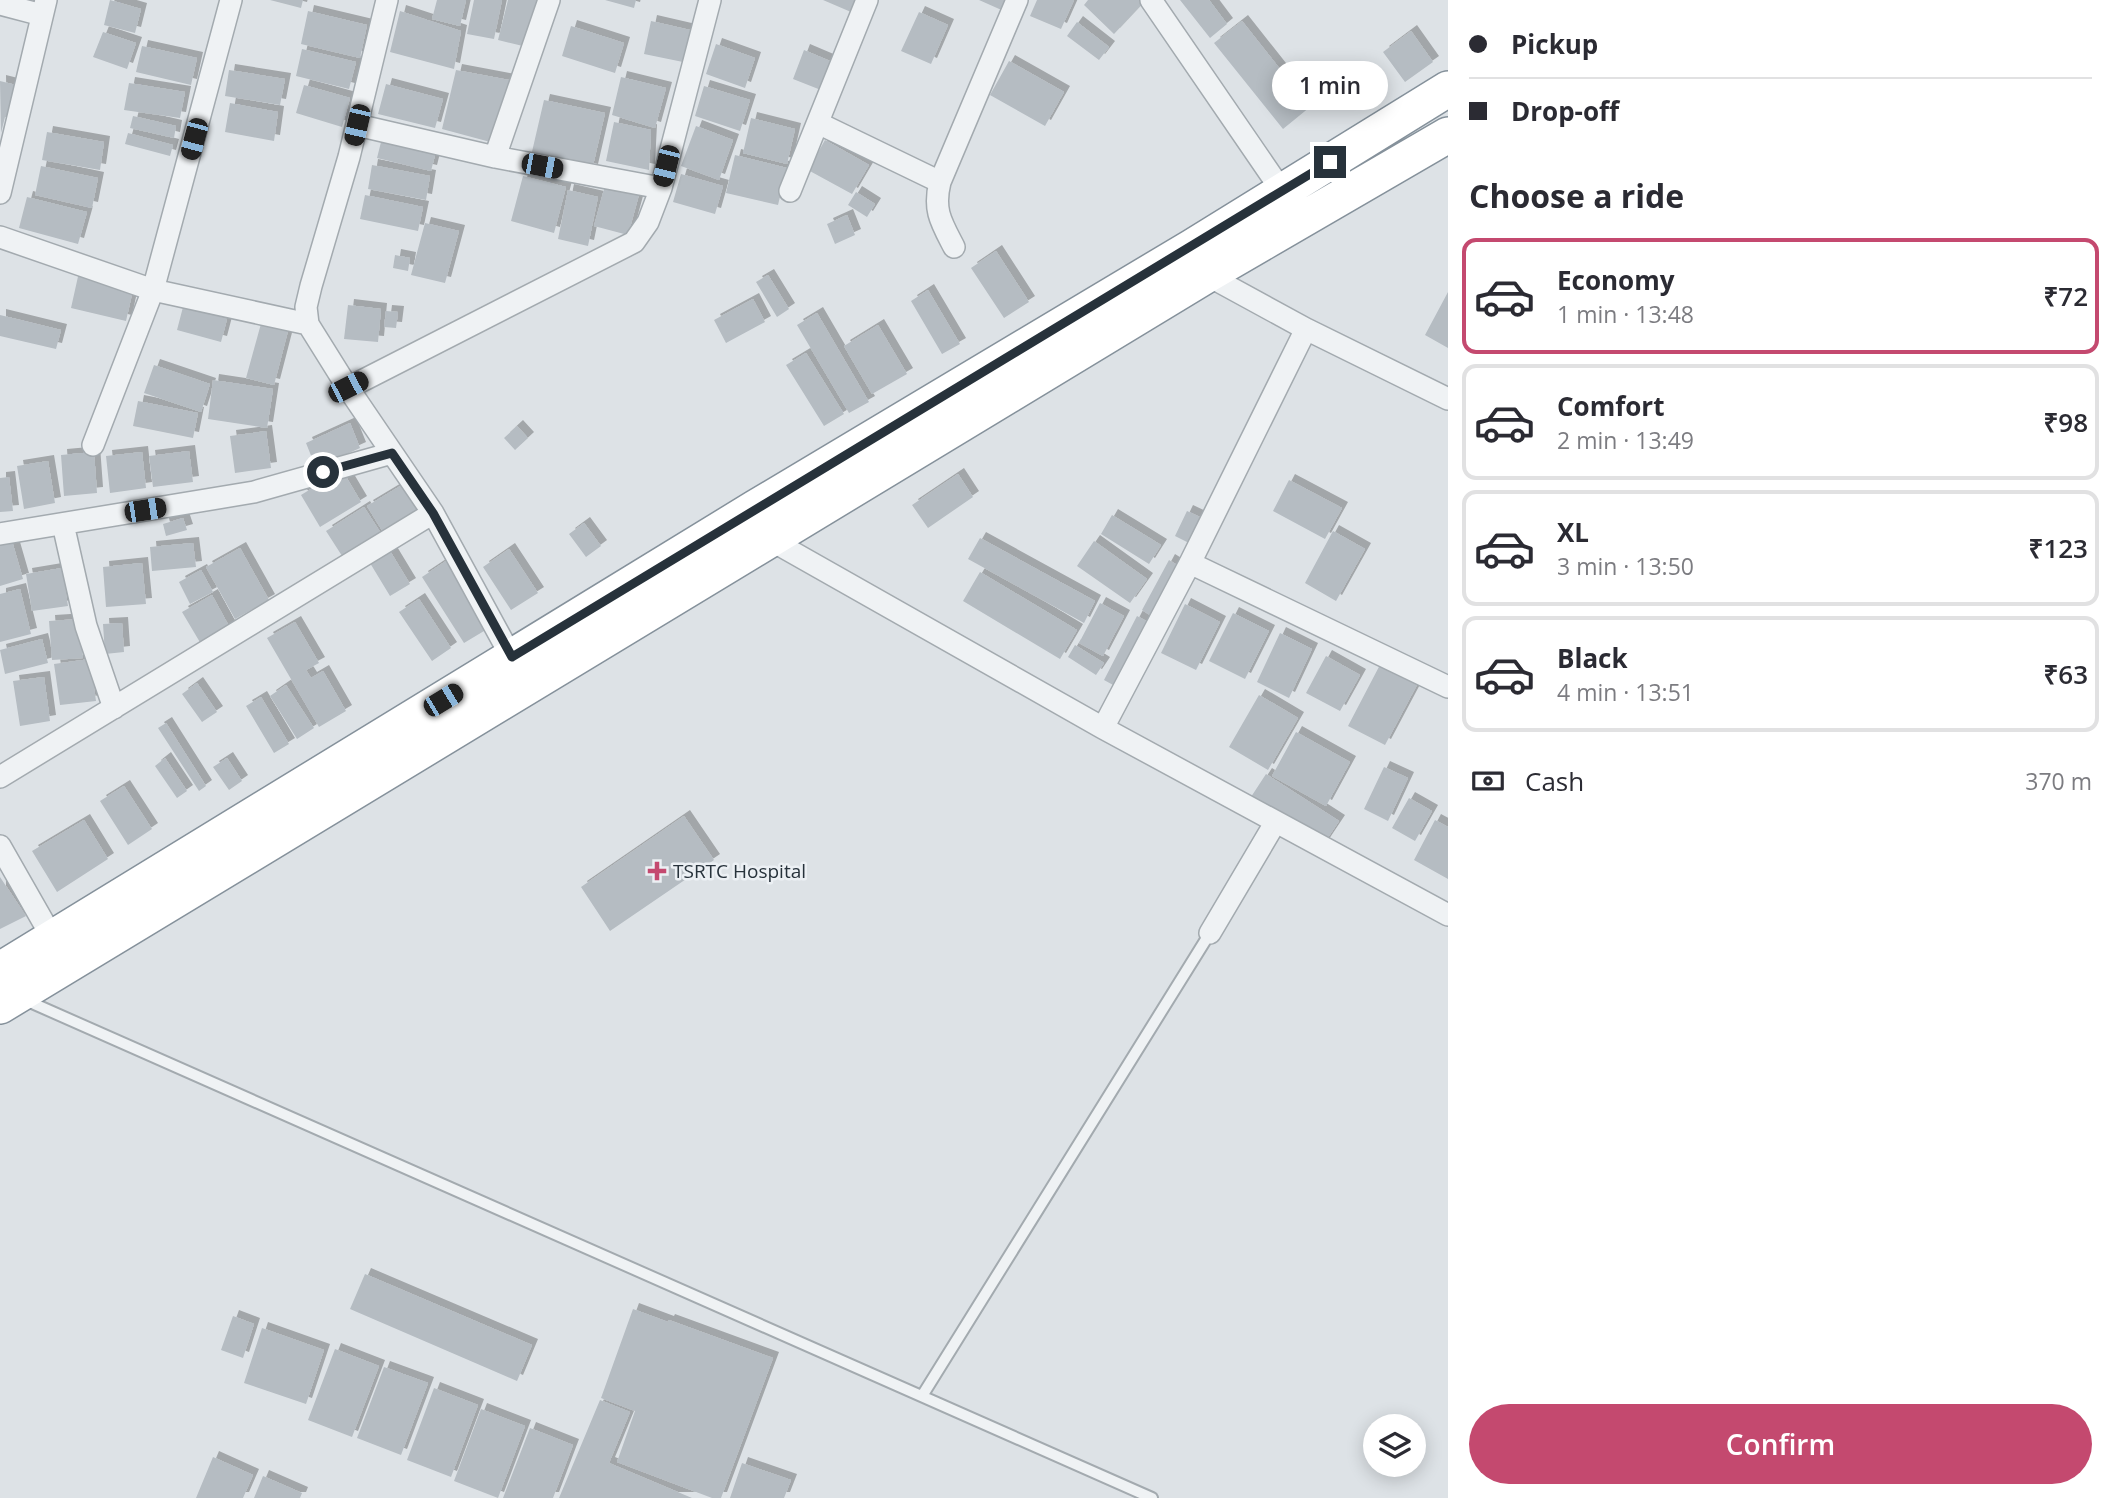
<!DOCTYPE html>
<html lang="en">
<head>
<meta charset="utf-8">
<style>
  body { margin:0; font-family:"Open Sans",sans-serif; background:#f7f7f7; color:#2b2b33; height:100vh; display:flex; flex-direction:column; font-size:26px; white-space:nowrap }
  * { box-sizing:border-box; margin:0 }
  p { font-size:23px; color:#7c7c81 }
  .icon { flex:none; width:38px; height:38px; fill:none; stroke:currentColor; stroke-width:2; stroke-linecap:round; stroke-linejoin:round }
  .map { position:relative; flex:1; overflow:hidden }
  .side { display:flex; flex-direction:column; background:#fff; width:665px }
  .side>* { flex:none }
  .banner { display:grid; align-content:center; height:154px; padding:0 21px; background:#fff }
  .fabs { position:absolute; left:1363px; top:1414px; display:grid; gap:14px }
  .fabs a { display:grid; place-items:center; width:63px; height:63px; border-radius:50%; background:#fff; box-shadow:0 4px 18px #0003; font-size:35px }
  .end { position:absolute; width:32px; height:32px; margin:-16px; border:9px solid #27323b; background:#fff; box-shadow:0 0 0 4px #fff }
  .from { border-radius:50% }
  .bubble { position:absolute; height:49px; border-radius:24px; background:#fff; box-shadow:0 4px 18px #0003; font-size:23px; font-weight:600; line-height:49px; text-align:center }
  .car { position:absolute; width:21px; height:42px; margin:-21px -10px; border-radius:9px; box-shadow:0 0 5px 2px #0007; background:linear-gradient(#222 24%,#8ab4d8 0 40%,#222 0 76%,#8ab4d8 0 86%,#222 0) }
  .banner b { display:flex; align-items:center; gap:24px; height:66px; font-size:26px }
  .banner b+b { border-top:2px solid #e1e1e2 }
  .banner i { width:18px; height:18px; background:#2b2b33 }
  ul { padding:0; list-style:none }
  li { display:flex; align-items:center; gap:21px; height:116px; margin:0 14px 10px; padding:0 7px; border:4px solid #e1e1e2; border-radius:14px }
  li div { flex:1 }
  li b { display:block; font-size:26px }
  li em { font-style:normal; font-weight:600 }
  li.on { border-color:#c4496f }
  li>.icon { width:63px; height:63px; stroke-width:1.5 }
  h2 { padding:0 21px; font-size:32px; line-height:84px }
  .pay { display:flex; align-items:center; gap:18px; height:77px; padding:0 21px; font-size:26px }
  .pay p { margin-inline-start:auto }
  .button { display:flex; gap:14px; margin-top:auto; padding:14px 21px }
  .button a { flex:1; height:80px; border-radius:42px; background:#c4496f; color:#fff; font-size:28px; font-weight:600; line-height:80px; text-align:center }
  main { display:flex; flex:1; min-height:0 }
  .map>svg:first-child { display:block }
  .building { fill:#b5bcc2; filter:url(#shadow) }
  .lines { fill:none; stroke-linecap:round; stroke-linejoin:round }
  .service-casing { stroke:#a3aaaf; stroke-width:14 }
  .minor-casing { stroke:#a3aaaf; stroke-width:24 }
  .trunk-casing { stroke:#85919b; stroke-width:38 }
  .service { stroke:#eff2f4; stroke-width:10 }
  .minor { stroke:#eff2f4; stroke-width:21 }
  .trunk { stroke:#fff; stroke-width:35 }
  .route { stroke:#27323b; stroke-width:9 }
  .poi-dot { fill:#c4496f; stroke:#ecf0f4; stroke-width:2.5 }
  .labels { text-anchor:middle; stroke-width:5; stroke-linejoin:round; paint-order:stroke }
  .poi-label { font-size:19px; fill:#27323b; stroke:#ecf0f4; text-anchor:start }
</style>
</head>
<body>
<main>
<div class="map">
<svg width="1448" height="1498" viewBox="0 0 1448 1498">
  <defs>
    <filter id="shadow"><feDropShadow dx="6" dy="-6" stdDeviation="0" flood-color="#0004"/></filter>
  </defs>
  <rect width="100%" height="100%" fill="#dde2e6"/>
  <path class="building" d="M 110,0 L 141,9 L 135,33 L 104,25 Z
    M 270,0 L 303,0 L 301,8 Z
    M 437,0 L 466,0 L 460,26 L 432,19 Z
    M 474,0 L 502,0 L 494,39 L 467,34 Z
    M 508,0 L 538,0 L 527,47 L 498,40 Z
    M 605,0 L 636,0 L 634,8 Z
    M 823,0 L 856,0 L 851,12 Z
    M 979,0 L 1011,0 L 1006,12 Z
    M 1037,0 L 1074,0 L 1061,29 L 1030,16 Z
    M 1088,0 L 1142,0 L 1144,2 L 1114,34 L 1084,5 Z
    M 1180,0 L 1209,0 L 1227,24 L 1210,38 Z
    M 308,11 L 367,25 L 360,58 L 301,44 Z
    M 400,11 L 461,31 L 454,69 L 390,52 Z
    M 919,12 L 948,25 L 931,64 L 901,51 Z
    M 651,21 L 690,30 L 683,62 L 644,54 Z
    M 1242,21 L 1310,107 L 1283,129 L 1214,43 Z
    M 1077,22 L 1109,47 L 1099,60 L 1067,36 Z
    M 571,26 L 624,43 L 615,73 L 562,56 Z
    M 1411,31 L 1433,62 L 1405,82 L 1383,52 Z
    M 103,32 L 136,43 L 127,69 L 93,57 Z
    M 716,44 L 755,58 L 745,88 L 706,74 Z
    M 142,46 L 197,58 L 191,85 L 136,72 Z
    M 302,49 L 356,62 L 349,89 L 296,76 Z
    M 804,50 L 837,64 L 826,92 L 793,79 Z
    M 1009,61 L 1064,92 L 1045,126 L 990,95 Z
    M 229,70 L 285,79 L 280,105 L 225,96 Z
    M 456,70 L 509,80 L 494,143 L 442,129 Z
    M 621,77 L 666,88 L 655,128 L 612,115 Z
    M 0,81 L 20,86 L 12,118 L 5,117 L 1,133 Z
    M 129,83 L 185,92 L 180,118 L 124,110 Z
    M 386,84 L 443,99 L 435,128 L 378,114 Z
    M 304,85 L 350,98 L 342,127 L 296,113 Z
    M 704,86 L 750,100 L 740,131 L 695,116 Z
    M 544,100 L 605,113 L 592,170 L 531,156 Z
    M 230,103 L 278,112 L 274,141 L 225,132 Z
    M 133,116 L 176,126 L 174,138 L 130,128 Z
    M 751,118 L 795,129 L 787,164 L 743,153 Z
    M 614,122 L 651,130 L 649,170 L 606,161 Z
    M 696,126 L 733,140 L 719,180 L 681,166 Z
    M 47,132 L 104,142 L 100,170 L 42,160 Z
    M 128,133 L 173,145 L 170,156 L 125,144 Z
    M 383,134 L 437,147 L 431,171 L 377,158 Z
    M 825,140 L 869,165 L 852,194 L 808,170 Z
    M 735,155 L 787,168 L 778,205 L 726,193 Z
    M 372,165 L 430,176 L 426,200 L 368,189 Z
    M 41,166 L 98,178 L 92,208 L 35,195 Z
    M 681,174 L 723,186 L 715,214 L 673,202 Z
    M 523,176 L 566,187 L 554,233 L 511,221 Z
    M 606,182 L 640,191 L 628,235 L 594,226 Z
    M 568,190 L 598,197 L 588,246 L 558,239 Z
    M 856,192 L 875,204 L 867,217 L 848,205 Z
    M 365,195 L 423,207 L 418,231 L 360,219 Z
    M 27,197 L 87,212 L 78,244 L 19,228 Z
    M 847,215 L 855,235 L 835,244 L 827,224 Z
    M 425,223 L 459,231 L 445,283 L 411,275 Z
    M 996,251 L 1029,302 L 1004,318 L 971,268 Z
    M 395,255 L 410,258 L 408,271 L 393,268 Z
    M 79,272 L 134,285 L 126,321 L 71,308 Z
    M 768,275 L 789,309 L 777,317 L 756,282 Z
    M 928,290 L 960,344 L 942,354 L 911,301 Z
    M 1448,292 L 1448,348 L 1425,335 Z
    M 753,299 L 765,322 L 726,343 L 714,320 Z
    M 348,305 L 381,309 L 378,342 L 344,339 Z
    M 183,307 L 227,319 L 221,342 L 177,330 Z
    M 386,311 L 398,312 L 396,328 L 384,327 Z
    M 817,313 L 869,402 L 849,413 L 797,325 Z
    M 0,315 L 61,330 L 56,349 L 0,336 Z
    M 262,320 L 289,327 L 274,385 L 246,378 Z
    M 878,325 L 907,374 L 872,394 L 844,346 Z
    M 806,353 L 844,414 L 824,426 L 786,365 Z
    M 154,365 L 210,384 L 201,412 L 144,393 Z
    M 213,380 L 273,389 L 267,428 L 208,419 Z
    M 138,401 L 198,413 L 193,438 L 133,426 Z
    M 350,423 L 360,448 L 316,468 L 306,443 Z
    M 517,426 L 528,438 L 515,450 L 504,438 Z
    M 266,431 L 271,468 L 235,473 L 230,436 Z
    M 189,451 L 193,482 L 153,487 L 149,456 Z
    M 94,452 L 97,493 L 64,496 L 61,455 Z
    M 142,452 L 146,488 L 110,493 L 106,456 Z
    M 48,461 L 55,503 L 24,509 L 17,466 Z
    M 342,470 L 361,502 L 320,527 L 301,495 Z
    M 958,474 L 973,497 L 928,528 L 912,505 Z
    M 9,477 L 13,511 L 0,512 L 0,478 Z
    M 1289,480 L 1342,508 L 1325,539 L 1273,511 Z
    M 402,485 L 418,510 L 383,532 L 367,506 Z
    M 364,507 L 382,535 L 344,559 L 326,531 Z
    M 1187,511 L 1204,519 L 1191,544 L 1175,536 Z
    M 1112,515 L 1161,545 L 1149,564 L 1101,534 Z
    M 183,518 L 187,530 L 166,536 L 163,524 Z
    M 584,523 L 601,546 L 586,557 L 569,534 Z
    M 1333,531 L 1365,549 L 1336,601 L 1305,583 Z
    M 980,538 L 1095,601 L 1084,623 L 968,559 Z
    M 12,541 L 23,579 L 0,586 L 0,545 Z
    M 1094,541 L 1147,579 L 1130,603 L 1077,566 Z
    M 193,543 L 196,567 L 152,571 L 150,547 Z
    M 240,548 L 269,600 L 235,619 L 206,567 Z
    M 509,549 L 538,593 L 511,610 L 483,567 Z
    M 390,551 L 410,584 L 390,596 L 370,563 Z
    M 1169,560 L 1177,565 L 1150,615 L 1142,610 Z
    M 446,561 L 489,628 L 464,643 L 422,577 Z
    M 142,563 L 146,604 L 106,607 L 103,567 Z
    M 62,568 L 68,606 L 32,611 L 26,574 Z
    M 201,570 L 213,592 L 190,604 L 179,582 Z
    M 980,572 L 1077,630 L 1060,659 L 963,601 Z
    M 20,589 L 31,634 L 0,642 L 0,594 Z
    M 212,595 L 230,628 L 201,644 L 182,612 Z
    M 419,599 L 451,648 L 432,661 L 399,612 Z
    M 1100,603 L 1124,616 L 1103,656 L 1079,643 Z
    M 1185,604 L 1220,622 L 1196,670 L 1161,653 Z
    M 1233,613 L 1269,631 L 1245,679 L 1209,661 Z
    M 1137,616 L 1148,622 L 1115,686 L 1104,680 Z
    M 80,619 L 83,658 L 52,660 L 49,621 Z
    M 295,622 L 319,663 L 306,670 L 311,678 L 323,671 L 346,711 L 319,727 L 267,638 Z
    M 122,623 L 124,652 L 105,654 L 103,624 Z
    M 1280,633 L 1312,649 L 1289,698 L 1257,682 Z
    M 42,639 L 48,663 L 5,674 L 0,650 Z
    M 1075,645 L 1104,663 L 1096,675 L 1068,657 Z
    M 1326,656 L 1360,675 L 1340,711 L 1306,693 Z
    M 90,659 L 96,701 L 60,705 L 54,664 Z
    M 1382,661 L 1419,681 L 1385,745 L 1348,726 Z
    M 44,677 L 50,721 L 20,726 L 13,681 Z
    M 197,683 L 217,712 L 202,722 L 182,694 Z
    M 286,685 L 314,728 L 297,739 L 270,696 Z
    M 1259,695 L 1298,718 L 1268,770 L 1229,747 Z
    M 261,697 L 289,744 L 274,753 L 246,706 Z
    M 166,723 L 206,786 L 199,791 L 158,728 Z
    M 1296,732 L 1350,762 L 1326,806 L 1272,776 Z
    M 165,758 L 187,791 L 177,798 L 155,766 Z
    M 227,758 L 242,781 L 229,790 L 213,767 Z
    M 1384,767 L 1408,778 L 1388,821 L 1364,809 Z
    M 1266,774 L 1339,821 L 1321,848 L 1249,800 Z
    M 124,786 L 152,829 L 128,845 L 100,801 Z
    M 1409,798 L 1432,811 L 1415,841 L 1392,828 Z
    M 684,816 L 714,860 L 610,931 L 581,887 Z
    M 84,820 L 108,859 L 57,892 L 32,851 Z
    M 1435,820 L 1448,827 L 1448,879 L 1414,860 Z
    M 0,877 L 26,916 L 0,929 Z
    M 365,1274 L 532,1345 L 517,1381 L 350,1309 Z
    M 633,1309 L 668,1322 L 669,1320 L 773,1358 L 721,1498 L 712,1498 L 617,1462 L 635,1411 L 601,1398 Z
    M 233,1316 L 254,1324 L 243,1358 L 221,1350 Z
    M 262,1328 L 324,1350 L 306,1404 L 244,1383 Z
    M 335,1349 L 379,1366 L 352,1437 L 308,1420 Z
    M 384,1367 L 428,1383 L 401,1455 L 357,1438 Z
    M 434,1388 L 478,1405 L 451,1477 L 407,1460 Z
    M 600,1400 L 630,1412 L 609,1463 L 692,1498 L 559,1498 Z
    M 481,1409 L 525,1426 L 498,1498 L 454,1481 Z
    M 530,1428 L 573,1445 L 553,1498 L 503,1498 Z
    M 213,1457 L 253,1475 L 243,1498 L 196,1498 Z
    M 742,1463 L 791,1480 L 784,1498 L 730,1498 Z
    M 263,1476 L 302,1493 L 300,1498 L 254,1498 Z"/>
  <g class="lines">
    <defs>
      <path id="service" d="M 23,999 L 1152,1498
        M 922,1396 L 1210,933"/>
      <path id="minor" d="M 387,0 L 349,157 L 311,286 L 306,307 L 308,324 L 348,388 L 433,513 L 512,658
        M 1151,0 L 1282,191
        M 0,4 L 42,15
        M 818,123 L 940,182
        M 357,125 L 495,157 L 661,188
        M 495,157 L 549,0
        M 790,191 L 867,0
        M 0,193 L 46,0
        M 0,237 L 153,290 L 308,324
        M 954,247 C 941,222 933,210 940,182 L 1017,0
        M 1207,275 L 1306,329 L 1448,399
        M 348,388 L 634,242 L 648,222 L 661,188 L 710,0
        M 93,445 L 153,290 L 231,0
        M 63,524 L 86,626 L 114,708
        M 0,534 L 254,492 L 392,453
        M 769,539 L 1103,728 L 1448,915
        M 1190,563 L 1448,687
        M 1103,728 L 1190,563 L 1306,329
        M 0,777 L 433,513
        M 0,846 L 53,939
        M 1210,933 L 1275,823"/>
      <path id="trunk" d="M 0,970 L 755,508 L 1192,247 L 1448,89
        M 0,1006 L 1207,275 L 1448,135"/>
    </defs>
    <use href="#service" class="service-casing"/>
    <use href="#minor" class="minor-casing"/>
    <use href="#trunk" class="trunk-casing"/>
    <use href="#service" class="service"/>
    <use href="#minor" class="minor"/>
    <use href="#trunk" class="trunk"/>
  </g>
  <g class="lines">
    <path class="route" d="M 323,472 L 392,453 L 433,513 L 512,657 L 1330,162"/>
  </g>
  <path class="poi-dot" d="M653.5 860.5h7v7h7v7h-7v7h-7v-7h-7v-7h7z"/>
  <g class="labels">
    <g class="poi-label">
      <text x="673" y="878">TSRTC Hospital</text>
    </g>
  </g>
</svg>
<div class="fabs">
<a><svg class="icon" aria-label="layers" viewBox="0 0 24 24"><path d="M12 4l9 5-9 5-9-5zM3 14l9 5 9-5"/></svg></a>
</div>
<i class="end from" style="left:323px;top:472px"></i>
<i class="end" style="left:1330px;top:162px"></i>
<div class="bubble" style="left:1272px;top:61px;width:116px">1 min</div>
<i class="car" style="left:357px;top:125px;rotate:193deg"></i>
<i class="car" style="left:194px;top:139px;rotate:195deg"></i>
<i class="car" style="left:542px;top:166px;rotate:101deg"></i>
<i class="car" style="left:666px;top:166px;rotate:194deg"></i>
<i class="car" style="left:348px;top:387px;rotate:63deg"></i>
<i class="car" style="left:145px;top:510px;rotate:81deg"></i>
<i class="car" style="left:443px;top:700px;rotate:59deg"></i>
</div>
<section class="side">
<div class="banner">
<b><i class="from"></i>Pickup</b>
<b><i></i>Drop-off</b>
</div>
<h2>Choose a ride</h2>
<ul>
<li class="on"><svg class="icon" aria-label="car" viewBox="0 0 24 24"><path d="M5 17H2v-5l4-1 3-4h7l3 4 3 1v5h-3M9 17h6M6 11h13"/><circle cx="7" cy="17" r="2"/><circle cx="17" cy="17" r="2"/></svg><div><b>Economy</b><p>1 min · 13:48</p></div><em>₹72</em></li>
<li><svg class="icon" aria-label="car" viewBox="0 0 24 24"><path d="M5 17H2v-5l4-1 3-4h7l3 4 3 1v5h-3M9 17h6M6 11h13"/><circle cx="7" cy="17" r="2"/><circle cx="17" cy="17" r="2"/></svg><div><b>Comfort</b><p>2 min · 13:49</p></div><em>₹98</em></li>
<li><svg class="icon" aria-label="car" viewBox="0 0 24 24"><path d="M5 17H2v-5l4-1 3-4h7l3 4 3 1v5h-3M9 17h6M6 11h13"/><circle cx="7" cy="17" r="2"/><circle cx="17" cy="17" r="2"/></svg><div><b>XL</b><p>3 min · 13:50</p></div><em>₹123</em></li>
<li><svg class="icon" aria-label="car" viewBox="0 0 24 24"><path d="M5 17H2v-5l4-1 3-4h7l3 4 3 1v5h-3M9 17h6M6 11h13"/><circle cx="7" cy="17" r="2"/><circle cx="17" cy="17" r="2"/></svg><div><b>Black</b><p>4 min · 13:51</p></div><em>₹63</em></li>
</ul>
<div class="pay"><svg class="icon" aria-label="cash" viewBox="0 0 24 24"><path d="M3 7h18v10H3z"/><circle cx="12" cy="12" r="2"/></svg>Cash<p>370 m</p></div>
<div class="button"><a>Confirm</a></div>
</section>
</main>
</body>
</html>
